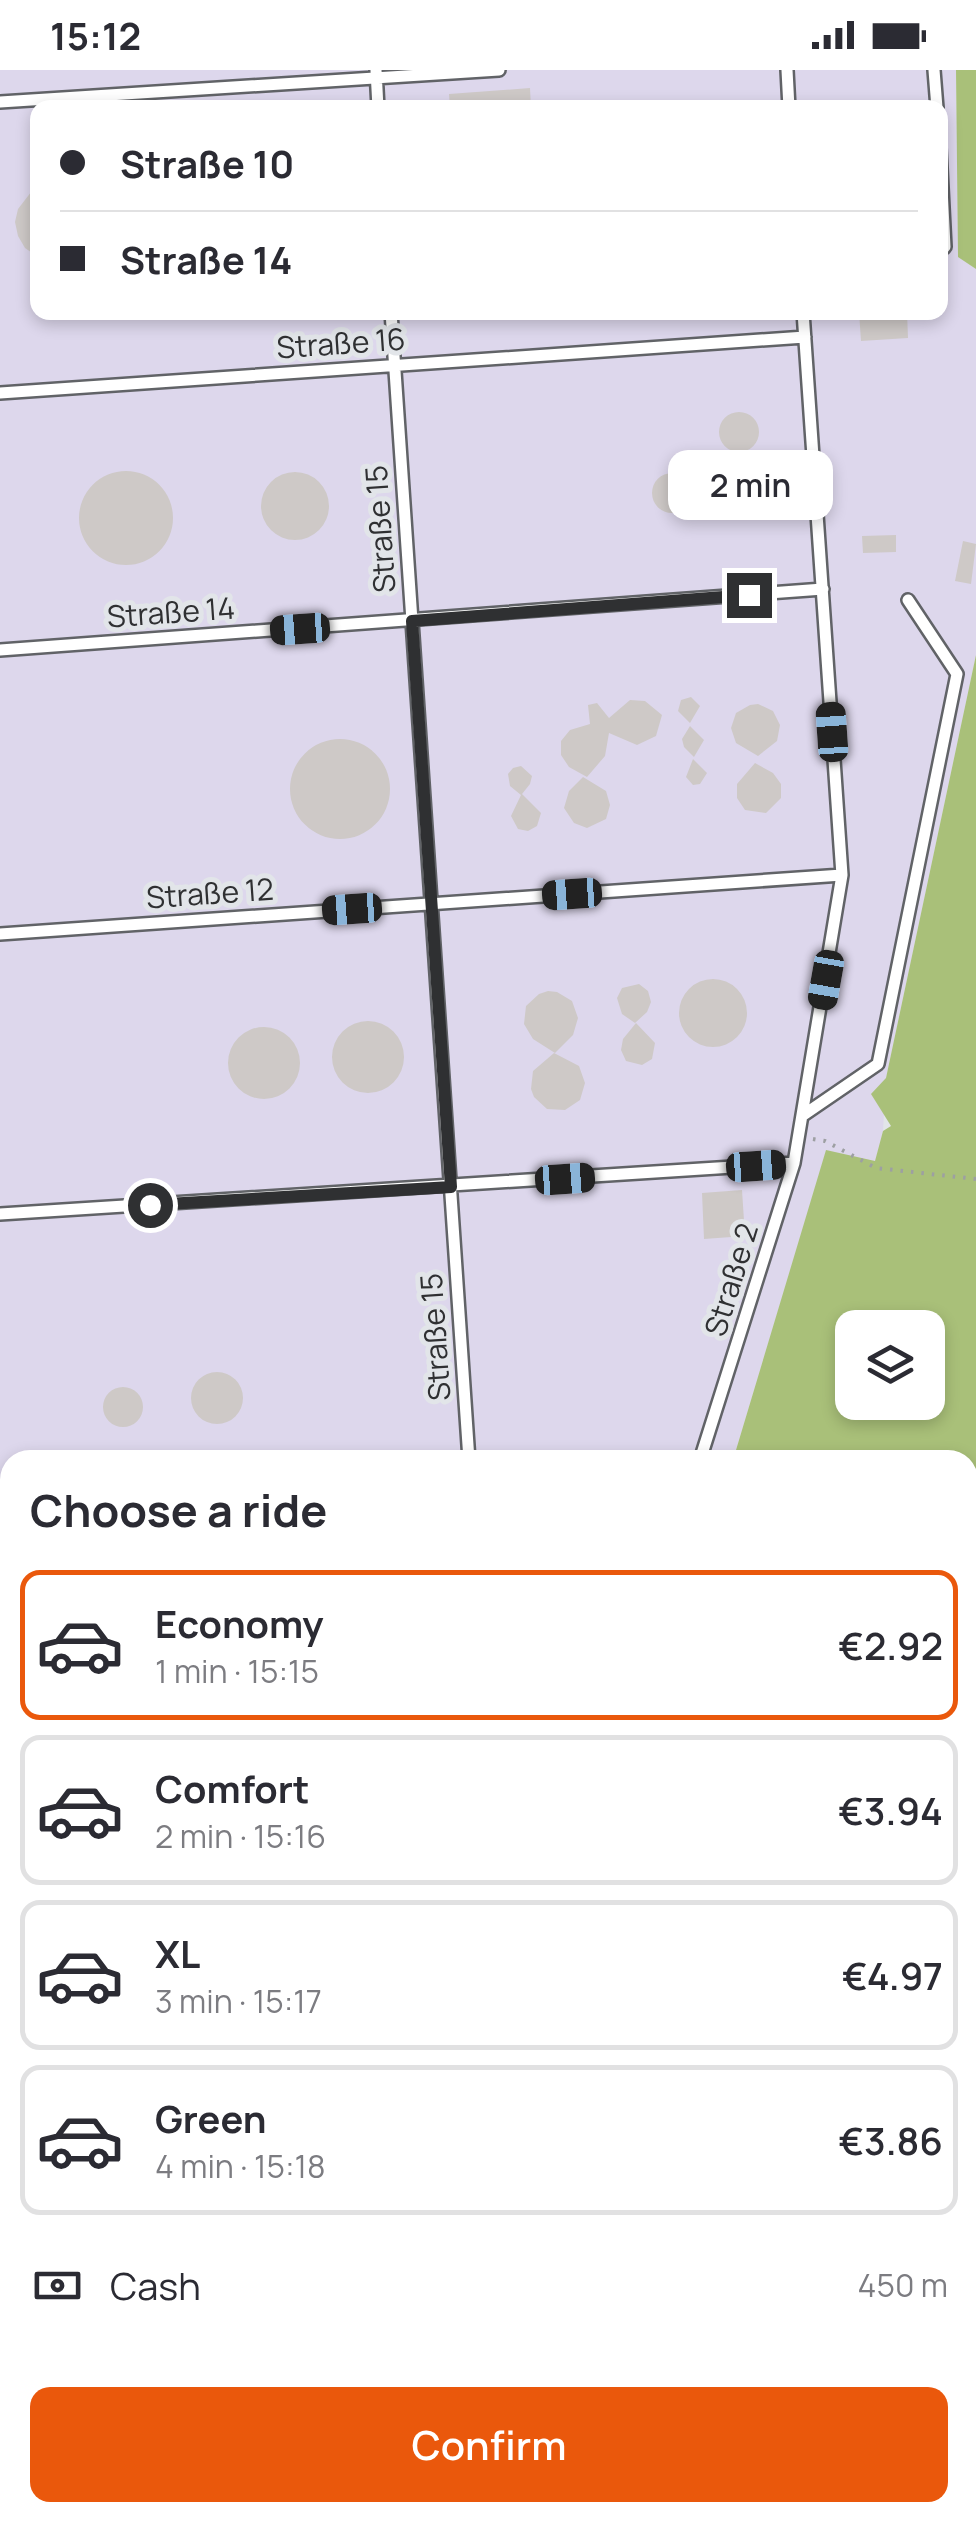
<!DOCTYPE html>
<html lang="en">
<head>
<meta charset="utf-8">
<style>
  body { margin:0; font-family:Manrope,sans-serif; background:#f2f2f3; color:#2b2b33; height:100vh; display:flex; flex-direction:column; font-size:38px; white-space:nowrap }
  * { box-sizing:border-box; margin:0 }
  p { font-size:32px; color:#7c7c81 }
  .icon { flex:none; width:55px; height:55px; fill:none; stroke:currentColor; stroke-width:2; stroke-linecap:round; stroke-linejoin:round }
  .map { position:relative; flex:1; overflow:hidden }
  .side { position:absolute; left:0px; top:1380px; width:978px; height:1072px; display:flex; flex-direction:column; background:#fff; border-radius:30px 30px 0 0; box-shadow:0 5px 15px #0003 }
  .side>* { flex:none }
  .hud { position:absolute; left:30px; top:30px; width:918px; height:220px; border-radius:20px; box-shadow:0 5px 15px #0003; display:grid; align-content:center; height:220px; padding:0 30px; background:#fff }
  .fabs { position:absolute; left:835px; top:1240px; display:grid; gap:20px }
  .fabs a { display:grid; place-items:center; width:110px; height:110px; border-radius:20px; background:#fff; box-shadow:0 5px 15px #0003; font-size:50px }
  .end { position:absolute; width:45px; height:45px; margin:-22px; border:12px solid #2f3032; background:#fff; box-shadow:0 0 0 5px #fff }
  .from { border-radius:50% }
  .bubble { position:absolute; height:70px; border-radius:20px; background:#fff; box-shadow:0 5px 15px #0003; font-size:32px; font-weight:600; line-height:70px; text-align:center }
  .car { position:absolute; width:30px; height:60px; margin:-30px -15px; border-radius:12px; box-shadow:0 0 8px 2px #0007; background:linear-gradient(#222 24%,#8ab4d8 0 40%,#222 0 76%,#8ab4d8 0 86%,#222 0) }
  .hud b { display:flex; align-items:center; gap:35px; height:95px; font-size:38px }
  .hud b+b { border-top:2px solid #e1e1e2 }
  .hud i { width:25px; height:25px; background:#2b2b33 }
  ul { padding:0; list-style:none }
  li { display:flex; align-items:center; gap:30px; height:150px; margin:0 20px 15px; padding:0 10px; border:5px solid #e1e1e2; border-radius:20px }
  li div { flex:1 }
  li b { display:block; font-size:38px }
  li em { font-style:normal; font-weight:600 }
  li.current { border-color:#ea580c }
  li>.icon { width:90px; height:90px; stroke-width:1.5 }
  h2 { padding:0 30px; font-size:45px; line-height:120px }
  .pay { display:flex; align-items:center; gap:25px; height:110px; padding:0 30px; font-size:38px }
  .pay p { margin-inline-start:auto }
  .primary-button { display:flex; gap:20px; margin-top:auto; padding:20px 30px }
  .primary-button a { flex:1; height:115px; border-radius:20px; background:#ea580c; color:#fff; font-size:40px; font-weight:600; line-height:115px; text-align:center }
  .status { display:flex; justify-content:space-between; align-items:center; height:70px; padding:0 50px; background:#fff; direction:ltr }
  .status svg { height:28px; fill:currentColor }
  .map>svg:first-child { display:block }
  .industrial { fill:#ddd7ec; fill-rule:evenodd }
  .green { fill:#b3c296 }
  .forest { fill:#a9c079; fill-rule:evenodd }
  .building { fill:#cec9c7 }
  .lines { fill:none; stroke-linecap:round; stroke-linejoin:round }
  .lane-casing { stroke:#616367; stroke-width:16 }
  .secondary-casing { stroke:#616367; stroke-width:35 }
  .path { stroke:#9d9fa2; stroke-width:4; stroke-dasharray:2.5 8; stroke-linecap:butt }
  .lane { stroke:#fff; stroke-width:11 }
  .secondary { stroke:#fff; stroke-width:30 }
  .tram { stroke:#616265; stroke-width:2.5 }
  .route { stroke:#2f3032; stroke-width:12 }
  .labels { text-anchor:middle; stroke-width:10; stroke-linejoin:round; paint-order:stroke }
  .street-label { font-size:30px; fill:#2f3032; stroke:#e2e5e9 }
</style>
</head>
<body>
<div class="status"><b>15:12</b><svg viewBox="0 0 49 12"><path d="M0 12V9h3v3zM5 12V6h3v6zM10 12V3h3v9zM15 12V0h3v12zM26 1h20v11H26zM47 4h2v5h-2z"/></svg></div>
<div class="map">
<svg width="976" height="2452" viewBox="0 0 976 2452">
  <rect width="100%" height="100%" fill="#e2e5e9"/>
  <path class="industrial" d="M 0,0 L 956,0 L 958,186 L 976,199 L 976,585 L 886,1008 L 883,1061 L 875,1092 L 826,1081 L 733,1390 L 10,1390 L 10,2239 L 0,2246 ZM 38,38 L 940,38 L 940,242 L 38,242 Z"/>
  <path class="green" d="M 976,1840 L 976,2452 L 499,2452 L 501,2442 L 968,2442 L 968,1846 Z
    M 0,1900 L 10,1900 L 10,1940 L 0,1947 Z
    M 10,2420 L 10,2442 L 301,2442 L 310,2452 L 25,2452 L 1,2449 L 0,2426 Z"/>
  <path class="forest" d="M 956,0 L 976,0 L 976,199 L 958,187 Z
    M 976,585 L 976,1745 L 968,1750 L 968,1390 L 733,1390 L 826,1080 L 875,1091 L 883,1061 L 891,1056 L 871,1024 L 886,1008 ZM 852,1258 L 928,1258 L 928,1332 L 852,1332 Z
    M 10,2240 L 10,2312 L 0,2318 L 0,2247 Z"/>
  <path class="building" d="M 530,18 L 531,38 L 450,38 L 449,24 Z
    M 38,113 L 38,187 L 25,178 L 18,166 L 15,152 L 18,139 Z
    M 859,242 L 907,242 L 908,268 L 861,271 Z
    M719 362a20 20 0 1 1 40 0a20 20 0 1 1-40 0Z
    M 740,391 L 757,402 L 763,414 L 760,427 L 744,437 L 726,429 L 722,416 L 727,404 Z
    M79 448a47 47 0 1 1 94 0a47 47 0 1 1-94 0Z
    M261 436a34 34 0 1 1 68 0a34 34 0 1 1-68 0Z
    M652 423a20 20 0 1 1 40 0a20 20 0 1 1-40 0Z
    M 896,465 L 896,482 L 863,483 L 862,466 Z
    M 963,471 L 976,474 L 971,514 L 955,511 Z
    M 691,627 L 700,636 L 690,653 L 678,641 L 681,630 Z
    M 630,630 L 645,631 L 662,645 L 656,666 L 637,675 L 609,663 L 605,686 L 587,707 L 569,697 L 561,685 L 561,671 L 570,660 L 590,654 L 588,635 L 597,633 L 609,648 Z
    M 758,634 L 773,641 L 780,655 L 777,671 L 758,686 L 736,673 L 731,658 L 736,643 L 750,635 Z
    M 690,656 L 704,670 L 694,687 L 684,677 L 682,669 Z
    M290 719a50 50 0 1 1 100 0a50 50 0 1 1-100 0Z
    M 693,689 L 707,703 L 700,714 L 693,715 L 686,707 Z
    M 755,693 L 773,703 L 781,714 L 781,728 L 766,743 L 745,740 L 737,728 L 737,714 Z
    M 521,696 L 532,706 L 530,714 L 522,724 L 541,743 L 537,756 L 528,761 L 518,759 L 511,746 L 521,725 L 510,716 L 508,704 L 513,698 Z
    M 583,707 L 606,721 L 610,735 L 606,749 L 587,758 L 574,753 L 564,738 L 569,721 Z
    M679 943a34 34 0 1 1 68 0a34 34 0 1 1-68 0Z
    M 639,914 L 648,921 L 651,932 L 647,942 L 635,953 L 622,944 L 617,928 L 622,918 Z
    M 548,921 L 557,922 L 572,931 L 578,948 L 573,965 L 555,983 L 533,969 L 524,954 L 526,936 L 539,924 Z
    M332 987a36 36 0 1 1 72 0a36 36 0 1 1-72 0Z
    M 636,953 L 655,973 L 652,989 L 642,995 L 626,991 L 621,980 L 623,969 Z
    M228 993a36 36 0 1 1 72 0a36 36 0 1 1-72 0Z
    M 554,983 L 579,996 L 585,1013 L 580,1030 L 565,1040 L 547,1039 L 534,1027 L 531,1019 L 533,1001 Z
    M 742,1120 L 745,1166 L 704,1169 L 702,1123 Z
    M191 1328a26 26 0 1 1 52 0a26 26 0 1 1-52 0Z
    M103 1337a20 20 0 1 1 40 0a20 20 0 1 1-40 0Z"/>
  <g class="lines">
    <defs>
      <path id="lane" d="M 376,0 L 378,38
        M 787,0 L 789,38
        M 934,0 L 937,38
        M 0,32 L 499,0
        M 940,78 L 945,177 L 940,181
        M 391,242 L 469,1390
        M 0,323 L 805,267
        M 0,580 L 823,519
        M 0,864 L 842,805
        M 802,1046 L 878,994 L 957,604 L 908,530
        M 0,1144 L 794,1093
        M 700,1390 L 794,1093 L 842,805 L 803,242
        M 0,1431 L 10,1430
        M 0,1772 L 10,1771
        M 0,1872 L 0,1888
        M 0,1964 L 10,1958"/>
      <path id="secondary" d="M 968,1777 L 976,1772
        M 0,2355 L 10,2349"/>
    </defs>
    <use href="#lane" class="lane-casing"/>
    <use href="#secondary" class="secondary-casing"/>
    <path class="path" d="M 813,1069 L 825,1071 L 876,1098 L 976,1109
      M 968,1993 L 976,1988
      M 968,2207 L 976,2224
      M 968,2242 L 976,2233
      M 529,2442 L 532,2452
      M 847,2442 L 867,2452
      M 949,2442 L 953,2452
      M 122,2452 L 140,2442
      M 743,2452 L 749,2442"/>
    <use href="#lane" class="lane"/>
    <use href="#secondary" class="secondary"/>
    <path class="tram" d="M 968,1808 L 976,1803
      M 0,2397 L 10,2391"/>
  </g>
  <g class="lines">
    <path class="route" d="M 150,1135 L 451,1117 L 412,551 L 749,525"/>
  </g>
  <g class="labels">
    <g class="street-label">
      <text transform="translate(341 274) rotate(-4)" y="10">Straße 16</text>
      <text transform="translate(381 459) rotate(-94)" y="10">Straße 15</text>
      <text transform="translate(171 543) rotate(-4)" y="10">Straße 14</text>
      <text transform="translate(210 824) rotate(-4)" y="10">Straße 12</text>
      <text transform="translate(732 1210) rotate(-73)" y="10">Straße 2</text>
      <text transform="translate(436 1267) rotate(-94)" y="10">Straße 15</text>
    </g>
  </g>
</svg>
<div class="fabs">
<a><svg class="icon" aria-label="layers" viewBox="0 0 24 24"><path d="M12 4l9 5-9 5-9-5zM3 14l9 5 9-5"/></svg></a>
</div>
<i class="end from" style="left:150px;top:1135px"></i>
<i class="end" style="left:749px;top:525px"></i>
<div class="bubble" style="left:668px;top:380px;width:165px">2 min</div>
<i class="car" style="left:300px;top:559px;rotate:266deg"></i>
<i class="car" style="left:832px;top:662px;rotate:356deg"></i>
<i class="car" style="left:572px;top:824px;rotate:266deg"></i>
<i class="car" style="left:352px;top:839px;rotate:266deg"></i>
<i class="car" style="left:826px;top:910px;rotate:190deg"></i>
<i class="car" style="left:756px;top:1096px;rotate:86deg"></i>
<i class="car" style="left:565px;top:1109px;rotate:86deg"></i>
<div class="hud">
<b><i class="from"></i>Straße 10</b>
<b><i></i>Straße 14</b>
</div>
<section class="side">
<h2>Choose a ride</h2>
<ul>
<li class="current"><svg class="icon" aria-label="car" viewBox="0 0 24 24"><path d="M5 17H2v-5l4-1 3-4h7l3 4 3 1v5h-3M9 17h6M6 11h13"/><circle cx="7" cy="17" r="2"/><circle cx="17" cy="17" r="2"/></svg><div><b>Economy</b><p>1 min · 15:15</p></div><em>€2.92</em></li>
<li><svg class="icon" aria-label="car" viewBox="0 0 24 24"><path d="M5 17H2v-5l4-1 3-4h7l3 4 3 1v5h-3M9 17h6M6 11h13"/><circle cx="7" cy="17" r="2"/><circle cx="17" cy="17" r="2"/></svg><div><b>Comfort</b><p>2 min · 15:16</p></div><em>€3.94</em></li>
<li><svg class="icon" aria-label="car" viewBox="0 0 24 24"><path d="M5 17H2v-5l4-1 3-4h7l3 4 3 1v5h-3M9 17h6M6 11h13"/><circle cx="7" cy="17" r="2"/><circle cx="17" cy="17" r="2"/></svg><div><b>XL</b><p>3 min · 15:17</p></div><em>€4.97</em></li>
<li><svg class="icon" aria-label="car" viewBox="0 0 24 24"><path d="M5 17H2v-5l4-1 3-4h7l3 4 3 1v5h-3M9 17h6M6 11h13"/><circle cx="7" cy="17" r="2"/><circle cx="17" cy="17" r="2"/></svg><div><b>Green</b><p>4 min · 15:18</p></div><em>€3.86</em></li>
</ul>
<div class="pay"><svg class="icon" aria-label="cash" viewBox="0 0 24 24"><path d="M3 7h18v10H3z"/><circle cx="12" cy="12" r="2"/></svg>Cash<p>450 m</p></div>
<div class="primary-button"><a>Confirm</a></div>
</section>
</div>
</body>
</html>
